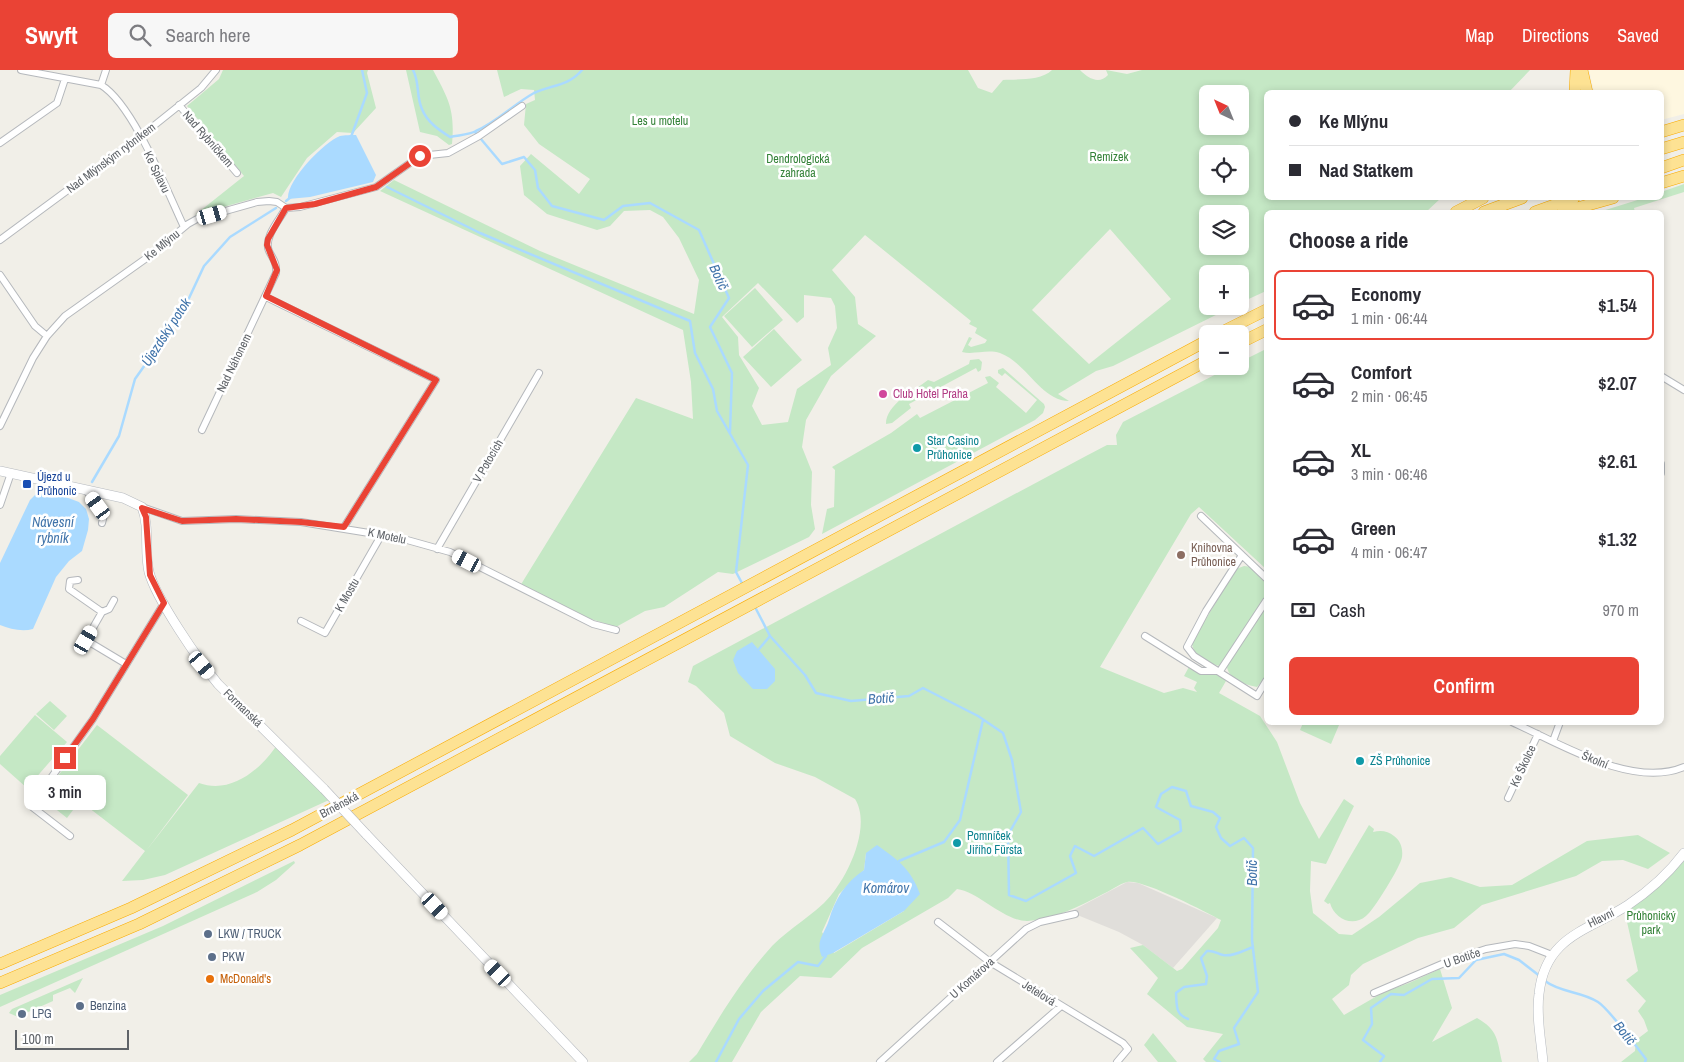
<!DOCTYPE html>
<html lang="en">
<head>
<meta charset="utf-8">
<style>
  body { margin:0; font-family:"Archivo Narrow",sans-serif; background:#f7f7f7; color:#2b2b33; height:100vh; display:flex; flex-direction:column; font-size:19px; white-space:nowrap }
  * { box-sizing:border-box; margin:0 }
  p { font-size:16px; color:#7c7c81 }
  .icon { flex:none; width:28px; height:28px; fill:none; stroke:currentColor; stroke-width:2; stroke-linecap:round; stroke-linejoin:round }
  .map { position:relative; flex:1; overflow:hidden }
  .panel { position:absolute; left:1264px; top:140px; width:400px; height:515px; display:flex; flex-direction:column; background:#fff; border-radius:8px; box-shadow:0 2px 8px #0003 }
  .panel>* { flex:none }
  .top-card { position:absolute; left:1264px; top:20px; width:400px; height:110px; border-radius:8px; box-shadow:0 2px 8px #0003; display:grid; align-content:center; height:110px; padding:0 25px; background:#fff }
  .needle { width:32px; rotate:317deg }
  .buttons { position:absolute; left:1199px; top:15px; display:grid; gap:10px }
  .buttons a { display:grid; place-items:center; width:50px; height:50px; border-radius:8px; background:#fff; box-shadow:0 2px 8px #0003; font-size:25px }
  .scale { position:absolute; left:15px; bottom:12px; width:114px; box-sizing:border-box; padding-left:5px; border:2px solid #5f6368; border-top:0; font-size:14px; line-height:18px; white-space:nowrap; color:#5f6368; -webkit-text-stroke:4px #fff; paint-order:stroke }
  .end { position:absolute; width:22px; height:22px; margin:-11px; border:6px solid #ea4335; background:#fff; box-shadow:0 0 0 2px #fff }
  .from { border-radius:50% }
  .bubble { position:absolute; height:35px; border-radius:8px; background:#fff; box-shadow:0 2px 8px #0003; font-size:16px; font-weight:600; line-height:35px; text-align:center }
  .car { position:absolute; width:15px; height:30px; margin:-15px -8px; border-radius:6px; box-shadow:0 0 4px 1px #0007; background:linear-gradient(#fff 24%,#345 0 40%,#fff 0 76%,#345 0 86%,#fff 0) }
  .top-card b { display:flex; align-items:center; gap:18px; height:48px; font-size:19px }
  .top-card b+b { border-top:1px solid #e1e1e2 }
  .top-card i { width:12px; height:12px; background:#2b2b33 }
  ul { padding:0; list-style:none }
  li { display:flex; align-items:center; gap:15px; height:70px; margin:0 10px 8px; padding:0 15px; border:2px solid transparent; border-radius:8px }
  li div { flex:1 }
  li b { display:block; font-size:19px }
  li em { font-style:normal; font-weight:600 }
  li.selected { border-color:#ea4335 }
  li>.icon { width:45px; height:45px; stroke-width:1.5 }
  h2 { padding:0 25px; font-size:22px; line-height:60px }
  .pay { display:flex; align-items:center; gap:12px; height:55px; padding:0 25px; font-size:19px }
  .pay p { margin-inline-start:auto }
  .cta { display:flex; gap:10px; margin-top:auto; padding:10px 25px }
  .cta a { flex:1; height:58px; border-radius:8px; background:#ea4335; color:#fff; font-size:20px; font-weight:600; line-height:58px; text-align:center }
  header { display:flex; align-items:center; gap:30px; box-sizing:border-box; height:70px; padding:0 25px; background:#ea4335; color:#fff }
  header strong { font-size:24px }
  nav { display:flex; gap:28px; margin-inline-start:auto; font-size:18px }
  .search { width:350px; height:45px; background:#f7f7f7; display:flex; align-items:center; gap:12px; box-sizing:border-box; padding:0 18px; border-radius:8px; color:#7c7c81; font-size:19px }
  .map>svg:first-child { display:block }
  .commercial { fill:#fef7e0 }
  .industrial { fill:#e0deda }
  .green { fill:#c5e8c5; fill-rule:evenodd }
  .water { fill:#aadaff }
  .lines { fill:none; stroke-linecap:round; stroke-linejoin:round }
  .stream { stroke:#aadaff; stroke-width:2.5 }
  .street-casing { stroke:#b5b8bc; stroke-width:8 }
  .secondary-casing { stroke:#b6babf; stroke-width:10 }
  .highway-casing { stroke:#f9ab00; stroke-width:12 }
  .street { stroke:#fff; stroke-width:6 }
  .secondary { stroke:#fff; stroke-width:9 }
  .highway { stroke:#fde293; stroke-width:11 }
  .secondary-bridge-casing { stroke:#b6babf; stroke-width:10; stroke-linecap:butt }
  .secondary-bridge { stroke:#fff; stroke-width:9 }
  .route { stroke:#ea4335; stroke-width:6 }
  .hotel-dot { fill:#d1479c; stroke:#fff; stroke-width:2 }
  .culture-dot { fill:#0f9aa8; stroke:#fff; stroke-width:2 }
  .transit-dot { fill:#1a4fb4; stroke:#fff; stroke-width:2 }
  .education-dot { fill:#8d6e63; stroke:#fff; stroke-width:2 }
  .service-dot { fill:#5c6f8a; stroke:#fff; stroke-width:2 }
  .food-dot { fill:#e8710a; stroke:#fff; stroke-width:2 }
  .labels { text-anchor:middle; stroke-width:5; stroke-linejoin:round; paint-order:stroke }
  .park-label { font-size:12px; fill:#348238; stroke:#fff }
  .street-label { font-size:12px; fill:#5f6368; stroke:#fff }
  .hotel-label { font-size:12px; fill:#b23c85; stroke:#fff; text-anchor:start }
  .culture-label { font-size:12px; fill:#0d838f; stroke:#fff; text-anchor:start }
  .transit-label { font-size:12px; fill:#164399; stroke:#fff; text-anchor:start }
  .education-label { font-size:12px; fill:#785e54; stroke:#fff; text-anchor:start }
  .service-label { font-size:12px; fill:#4e5e75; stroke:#fff; text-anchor:start }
  .food-label { font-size:12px; fill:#c56008; stroke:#fff; text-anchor:start }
  .water-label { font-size:14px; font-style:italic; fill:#4174aa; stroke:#fff }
</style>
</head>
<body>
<header>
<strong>Swyft</strong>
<div class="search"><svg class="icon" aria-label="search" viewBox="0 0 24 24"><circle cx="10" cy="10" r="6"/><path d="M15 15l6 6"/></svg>Search here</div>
<nav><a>Map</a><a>Directions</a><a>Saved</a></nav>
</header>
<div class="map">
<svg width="1684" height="992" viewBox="0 0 1684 992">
  <rect width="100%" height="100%" fill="#f1efe8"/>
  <path class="commercial" d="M 1589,0 L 1684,0 L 1684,44 L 1661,50 L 1661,22 L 1594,22 Z"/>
  <path class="industrial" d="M 1127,812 L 1138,813 L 1217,848 L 1173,898 L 1143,875 L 1119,862 L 1070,842 Z"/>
  <path class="green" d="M 223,0 L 368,0 L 367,3 L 376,38 L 353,63 L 337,62 L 307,88 L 281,127 L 273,123 L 195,145 L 244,106 L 187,36 L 219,9 Z
    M 406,0 L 433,0 C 449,30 455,40 452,74 L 449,75 L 437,66 L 420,62 Z
    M 497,0 L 968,0 L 978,18 L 992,23 L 1003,10 C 1017,9 1041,11 1052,0 L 1080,0 C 1088,8 1099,15 1108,5 L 1106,0 L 1127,4 L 1142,0 L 1530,0 L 1509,22 L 1481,22 L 1478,20 L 1476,22 L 1266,22 L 1266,128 L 1441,128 L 1426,142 L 1266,142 L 1266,221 L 1240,233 L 1240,204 L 1208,204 L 1208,236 L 1234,236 L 1113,296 L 1096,301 L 1058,324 L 1069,331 C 1041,331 1027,293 1000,283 C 987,279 974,285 962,282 L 969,267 L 972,268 L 968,275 L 971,277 L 985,273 L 987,270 L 975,263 L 977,258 L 969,254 L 971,251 L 865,165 L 832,200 L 855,227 L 858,254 L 876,266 L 831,306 L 806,350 L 802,377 L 812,402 L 811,435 L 815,459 L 809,467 L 733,504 L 718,502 L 664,537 L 645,541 L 616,557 L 585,547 L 520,516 L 636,328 L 693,349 L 691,312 L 683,260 L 380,121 L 394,110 L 540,181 L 694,244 L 699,210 L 679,168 L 663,147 L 650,140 L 624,141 L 610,156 L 597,160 L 547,144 L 524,125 L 520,96 L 531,84 L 579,124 L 590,109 L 539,74 L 524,55 L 526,34 L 535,30 L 534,20 L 521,19 L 504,27 ZM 1208,24 L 1240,24 L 1240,56 L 1208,56 ZM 1208,84 L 1240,84 L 1240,116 L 1208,116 ZM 1208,144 L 1240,144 L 1240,176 L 1208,176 ZM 1110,159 L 1171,229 L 1089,294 L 1032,240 ZM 758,213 L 797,253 L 804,247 L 804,225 L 831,228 L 835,236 L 837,258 L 828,278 L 831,295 L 797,319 L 788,352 L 762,355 L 752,336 L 759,318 L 739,285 L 738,267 L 722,247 Z
    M 1684,114 L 1684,122 L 1634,138 L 1635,142 L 1599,142 L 1644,128 L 1661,128 L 1661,122 Z
    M 755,218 L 783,250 L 752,277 L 724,246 Z
    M 774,259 L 802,290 L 771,317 L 743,287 Z
    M 1266,279 L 1266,499 L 1199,437 L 1191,444 L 1100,597 L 1164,623 L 1183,618 L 1197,622 L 1194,618 L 1197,612 L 1184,606 L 1190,595 L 1203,603 L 1220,605 L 1226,611 L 1219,623 L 1260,646 L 1277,672 L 1300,733 L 1319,769 L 1344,729 L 1354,736 L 1326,794 L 1311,791 L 1310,821 L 1313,843 L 1339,864 L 1352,865 L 1379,847 L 1420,813 L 1451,807 L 1480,817 L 1512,815 L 1587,771 L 1638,765 L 1670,783 L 1648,799 L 1623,790 L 1602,791 L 1576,806 L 1482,835 L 1454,858 L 1418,868 L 1363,894 L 1351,905 L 1349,915 L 1332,929 L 1344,945 L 1384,922 L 1409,913 L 1440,899 L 1452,938 L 1432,972 L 1477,948 C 1498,960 1497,969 1502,992 L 1206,992 L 1203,989 L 1223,964 L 1187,957 L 1147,924 L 1158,908 L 1130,878 L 1143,875 L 1177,901 L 1182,899 L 1218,858 L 1221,850 C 1206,842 1141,808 1127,812 C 1119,814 1110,821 1103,824 C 1080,836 1055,849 1028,851 C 1005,852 979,822 957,819 L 948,828 L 862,878 L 831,908 L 800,906 L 761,942 L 732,992 L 689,992 L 697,984 C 718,949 739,914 766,883 C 782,863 805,851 824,833 C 845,813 873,758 855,729 L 815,707 L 775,693 L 730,666 L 724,643 L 696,616 L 688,612 L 693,596 L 1086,386 L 1107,375 L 1117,375 L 1116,365 L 1123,352 L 1232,296 L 1240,296 L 1240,292 ZM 866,783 L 904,841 L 834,883 L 822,862 L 839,824 L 864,800 Z
    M 979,289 L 982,292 L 981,300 L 978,302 L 976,298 L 909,334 L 911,338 L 892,353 L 886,354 C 886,334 914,321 928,310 L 934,312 L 969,294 L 970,290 Z
    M 1003,298 L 1044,334 L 1045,337 L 1043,343 L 1035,350 L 822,464 L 827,439 L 834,437 L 835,400 L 832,397 L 891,363 L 917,344 L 920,348 L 988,313 L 985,307 L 990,306 L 999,313 L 996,317 L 1026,343 L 1037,330 L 1005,303 L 1002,306 L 998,303 L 998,300 Z
    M 1244,496 L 1252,497 L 1266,510 L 1266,528 L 1224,592 L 1220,596 C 1208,593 1192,585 1192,572 L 1236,499 Z
    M 1266,534 L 1266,607 L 1257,617 C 1246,615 1229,610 1227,597 Z
    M 50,631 L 67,646 L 54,660 L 36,644 Z
    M 35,645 L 67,672 L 27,718 L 0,694 L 0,686 Z
    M 1303,653 L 1332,653 L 1339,655 L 1331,674 L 1300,660 Z
    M 97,655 L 188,725 L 146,781 L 199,713 C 231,725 261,699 277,675 L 329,730 L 165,805 L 143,810 L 122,811 L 145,781 L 54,711 Z
    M 55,714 L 79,732 L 67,748 L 43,729 Z
    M 1369,755 L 1374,759 L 1373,762 C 1381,760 1388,761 1394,766 C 1401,771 1403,779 1402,787 C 1401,796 1373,841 1366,846 C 1352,858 1334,848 1330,833 L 1328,834 L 1324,831 Z
    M 294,791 L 295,793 L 276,810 L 257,822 L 0,937 L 0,925 L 163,856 Z
    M 1684,791 L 1684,992 L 1621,992 L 1635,981 L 1636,970 L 1648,961 L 1644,950 L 1638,941 L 1646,931 L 1626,910 L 1638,901 L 1625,843 L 1654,821 Z
    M 83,908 L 75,923 L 70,918 L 53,925 L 53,931 L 26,943 L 24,939 L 17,942 L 18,947 L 9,943 L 12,939 Z
    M 1153,963 L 1177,992 L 1158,992 L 1144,975 Z"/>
  <path class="water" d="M 356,65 L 376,105 L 373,112 L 310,127 L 288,129 C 286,111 324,72 340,66 C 344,65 352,65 356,65 Z
    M 52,422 L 79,432 L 86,439 L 89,449 L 88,460 L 82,481 L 69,491 L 56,507 L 33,559 C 22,562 10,559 0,555 L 0,493 L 30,430 L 36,424 Z
    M 752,572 L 775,599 L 775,611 L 767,619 L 753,619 L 738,603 L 733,590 L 737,581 Z
    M 877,775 C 898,790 911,799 920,824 L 904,841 L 833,883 L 822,887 C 815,871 824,865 829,850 C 835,829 845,813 864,800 L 866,783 Z"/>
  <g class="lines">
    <path class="stream" d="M 413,0 C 420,13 416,27 422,39 C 427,52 439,60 450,67 C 458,65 469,65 476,61 C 497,52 514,34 534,23 C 551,15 569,16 582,0
      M 475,62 L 502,94 L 524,87 L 535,100 L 538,118 L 552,136 L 604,150 L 623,136 L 650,133 L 699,160 L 729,228 L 710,257 L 732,303 L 730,362
      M 351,67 L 367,23 L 362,0
      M 387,117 L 480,163 L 690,251 L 695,283 L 713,319 L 717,341 L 748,395 L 736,502 L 743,515
      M 286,131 L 291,127
      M 92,412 L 119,366 L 135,309 L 183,241 L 204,196 L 230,167 L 276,138
      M 755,537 L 770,566 L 805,605 L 816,623 L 851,631 L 909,626 L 923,618 L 978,646 L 1003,663 L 1012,690 L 1021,742 L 1008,765 L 1009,825 L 1026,831 L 1076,803 L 1070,786 L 1075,776 L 1094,786 L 1143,758 L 1158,774 L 1181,761 L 1180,750 L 1156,737 L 1161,724 L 1172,717 L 1186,721 L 1191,736 L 1213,742 L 1220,748 L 1216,757 L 1221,768 L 1230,776 L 1244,768 L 1253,778 L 1252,870 L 1258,922 L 1234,958 L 1239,974 L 1219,981 L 1214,989 L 1220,992
      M 759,579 L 770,566
      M 899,791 L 944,772 L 960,750 L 983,650
      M 1545,911 C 1561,923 1581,921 1598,932 C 1609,939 1636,976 1646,989 L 1645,992
      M 1188,949 C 1175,944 1177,936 1176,923 L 1184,917 L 1206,914 L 1207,906 L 1201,888 L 1207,881 C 1214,880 1217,884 1223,885 C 1233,887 1244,880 1253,877
      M 716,992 L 739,949 L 763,921 L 798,892 L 818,896 L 826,886
      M 1380,992 L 1384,986 L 1363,970 L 1372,954 L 1371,938 L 1391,924 L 1404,925 L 1432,909 L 1459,908 L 1476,890 L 1504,884 L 1519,890 L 1541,907"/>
    <defs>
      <path id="street" d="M 21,0 L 101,15
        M 106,0 L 101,15 C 133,34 167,121 184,157
        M 179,35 L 237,103
        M 0,73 L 57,33 L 65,9
        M 0,170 L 141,66 L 201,18 L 216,0
        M 0,205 L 35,256 L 47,266
        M 266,227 L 436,310 L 344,457
        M 1661,306 L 1684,320
        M 0,356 L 33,288 L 47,266 L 65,246 L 148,187 L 188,154 L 197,149 L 257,132 L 269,131 L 277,132 L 286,138 L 300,137 L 376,117 L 420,86 L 448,83 L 479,66 L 522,36
        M 202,360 L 276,203 C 277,193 273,189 269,181 C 263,168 280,149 286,138
        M 1661,394 L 1661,403
        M 86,420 L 104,445 L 102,453
        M 0,435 L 11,403
        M 142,437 L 182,451 L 236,449 L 301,452 L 400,468 L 450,482 L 593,554 L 616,560
        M 1201,446 L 1266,508
        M 437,479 L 539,303
        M 1242,485 L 1206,541 L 1187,577 L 1194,586 L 1257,626 L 1266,611
        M 78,510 L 70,511 L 69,519 L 102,542
        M 114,530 L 109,539 L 102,542 L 86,570 L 126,594
        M 301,551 L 325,563 L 382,464
        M 1145,566 L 1201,601 L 1219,601
        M 1220,601 L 1266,531
        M 1512,652 C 1559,673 1632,719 1684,697
        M 1553,671 L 1560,652
        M 1508,728 L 1538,664
        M 70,766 L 31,736 L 93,649 L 164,533
        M 938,852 L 990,892 L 1123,973 L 1128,979 L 1117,992
        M 1374,923 L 1449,891 L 1486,879 L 1515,874 L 1529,876 L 1552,885
        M 880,992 L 1026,859 L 1040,852 L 1075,844
        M 997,992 L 1060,937"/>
      <path id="secondary" d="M 0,401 L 123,428 L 142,437 C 150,458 144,481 149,502 C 156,529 199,591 218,614 L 324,719
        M 366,764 L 583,992
        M 1543,992 C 1541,970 1536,946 1539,924 C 1545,866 1588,861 1628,835 C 1649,821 1669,803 1684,783"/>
      <path id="highway" d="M 1582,0 L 1587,22
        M 1575,22 L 1576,0
        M 1661,62 L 1684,55
        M 1661,79 L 1684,72
        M 1661,98 L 1684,90
        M 1661,113 L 1684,106
        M 1456,142 L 1483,128
        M 1484,142 L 1522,128
        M 1535,142 L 1574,128
        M 1563,142 L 1613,128
        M 1218,264 L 1266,240
        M 1240,273 L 1266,260
        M 0,894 L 131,838 L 292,760 L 1208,270
        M 0,913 L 139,854 L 300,775 L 1208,290"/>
    </defs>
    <use href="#street" class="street-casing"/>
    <use href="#secondary" class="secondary-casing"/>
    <use href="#highway" class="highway-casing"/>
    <use href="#street" class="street"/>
    <use href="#secondary" class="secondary"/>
    <use href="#highway" class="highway"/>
    <defs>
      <path id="secondary-bridge" d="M 324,719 L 366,764"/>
    </defs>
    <use href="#secondary-bridge" class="secondary-bridge-casing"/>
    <use href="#secondary-bridge" class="secondary-bridge"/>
  </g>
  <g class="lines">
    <path class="route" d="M 65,688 L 93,649 L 164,533 L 150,505 L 146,447 L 142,438 L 182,451 L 236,449 L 301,452 L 344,457 L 436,310 L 266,226 L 277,200 L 267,175 L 268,169 L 286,138 L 315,134 L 376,117 L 420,86"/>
  </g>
  <circle class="hotel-dot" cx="883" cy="324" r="5"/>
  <g class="culture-dot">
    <circle cx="917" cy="378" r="5"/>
    <circle cx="1360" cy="691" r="5"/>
    <circle cx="957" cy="773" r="5"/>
  </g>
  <rect class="transit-dot" x="22" y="409" width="10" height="10" rx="2.5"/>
  <circle class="education-dot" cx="1181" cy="485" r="5"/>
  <g class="service-dot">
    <circle cx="208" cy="864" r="5"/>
    <circle cx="212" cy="887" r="5"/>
    <circle cx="80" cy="936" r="5"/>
    <circle cx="22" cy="944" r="5"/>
  </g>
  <circle class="food-dot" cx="210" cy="909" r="5"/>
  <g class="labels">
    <g class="park-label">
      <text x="660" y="55">Les u motelu</text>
      <text x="1109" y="91">Remízek</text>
      <text x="798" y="93">Dendrologická<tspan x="798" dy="14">zahrada</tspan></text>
      <text x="1651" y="850">Průhonický<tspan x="1651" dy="14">park</tspan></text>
    </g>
    <g class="street-label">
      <text transform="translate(208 69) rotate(49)" y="4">Nad Rybníčkem</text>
      <text transform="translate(111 88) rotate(-37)" y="4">Nad Mlýnským rybníkem</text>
      <text transform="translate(157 102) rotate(64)" y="4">Ke Splavu</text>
      <text transform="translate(162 175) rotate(-39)" y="4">Ke Mlýnu</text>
      <text transform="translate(234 293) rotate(-64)" y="4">Nad Náhonem</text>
      <text transform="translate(488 391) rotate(-60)" y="4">V Potocích</text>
      <text transform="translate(387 466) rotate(12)" y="4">K Motelu</text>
      <text transform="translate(347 525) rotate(-60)" y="4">K Mostu</text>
      <text transform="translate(243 638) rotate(44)" y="4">Formanská</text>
      <text transform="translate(1595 690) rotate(22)" y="4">Školní</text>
      <text transform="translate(1523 696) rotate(-65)" y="4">Ke Školce</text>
      <text transform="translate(339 735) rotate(-28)" y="4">Brněnská</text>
      <text transform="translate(1601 848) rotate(-26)" y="4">Hlavní</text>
      <text transform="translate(1462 888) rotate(-19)" y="4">U Botiče</text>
      <text transform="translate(972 908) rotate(-42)" y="4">U Komárova</text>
      <text transform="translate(1039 923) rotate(32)" y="4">Jetelová</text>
    </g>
    <g class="hotel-label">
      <text x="893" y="328">Club Hotel Praha</text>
    </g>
    <g class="culture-label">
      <text x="927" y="375">Star Casino<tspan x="927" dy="14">Průhonice</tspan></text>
      <text x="1370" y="695">ZŠ Průhonice</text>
      <text x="967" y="770">Pomníček<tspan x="967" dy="14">Jiřího Fürsta</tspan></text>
    </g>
    <g class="transit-label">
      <text x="37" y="411">Újezd u<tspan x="37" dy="14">Průhonic</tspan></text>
    </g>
    <g class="education-label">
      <text x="1191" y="482">Knihovna<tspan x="1191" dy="14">Průhonice</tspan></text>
    </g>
    <g class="service-label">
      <text x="218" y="868">LKW / TRUCK</text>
      <text x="222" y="891">PKW</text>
      <text x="90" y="940">Benzina</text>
      <text x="32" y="948">LPG</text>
    </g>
    <g class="food-label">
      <text x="220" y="913">McDonald's</text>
    </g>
    <g class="water-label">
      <text transform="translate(719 207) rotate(66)" y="5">Botič</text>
      <text transform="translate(166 262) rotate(-57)" y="5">Újezdský potok</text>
      <text x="53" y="457">Návesní<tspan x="53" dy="16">rybník</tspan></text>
      <text transform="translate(881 628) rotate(-4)" y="5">Botič</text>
      <text transform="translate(1252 803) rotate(-90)" y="5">Botič</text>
      <text x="886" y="823">Komárov</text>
      <text transform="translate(1625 963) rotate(51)" y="5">Botič</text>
    </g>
  </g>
</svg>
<div class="buttons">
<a><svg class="needle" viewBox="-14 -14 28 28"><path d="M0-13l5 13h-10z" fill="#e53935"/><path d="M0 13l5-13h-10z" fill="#7c7c81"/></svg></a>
<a><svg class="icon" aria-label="locate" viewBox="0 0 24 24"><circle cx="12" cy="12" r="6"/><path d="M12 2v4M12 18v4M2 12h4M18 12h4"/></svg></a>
<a><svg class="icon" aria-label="layers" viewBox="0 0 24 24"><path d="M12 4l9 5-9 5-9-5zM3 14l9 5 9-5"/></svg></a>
<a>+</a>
<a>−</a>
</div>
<div class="scale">100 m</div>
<i class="end from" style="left:420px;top:86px"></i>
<i class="end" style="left:65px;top:688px"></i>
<div class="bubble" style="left:24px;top:705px;width:82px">3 min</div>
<i class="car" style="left:212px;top:145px;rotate:74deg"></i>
<i class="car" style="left:98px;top:436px;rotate:324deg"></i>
<i class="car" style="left:467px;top:491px;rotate:297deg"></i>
<i class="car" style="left:86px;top:570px;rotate:30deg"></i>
<i class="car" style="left:202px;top:595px;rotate:140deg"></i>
<i class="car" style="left:435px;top:836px;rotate:137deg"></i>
<i class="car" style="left:498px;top:903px;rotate:316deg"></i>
<div class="top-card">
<b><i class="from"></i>Ke Mlýnu</b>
<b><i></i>Nad Statkem</b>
</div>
<section class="panel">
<h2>Choose a ride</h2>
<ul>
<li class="selected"><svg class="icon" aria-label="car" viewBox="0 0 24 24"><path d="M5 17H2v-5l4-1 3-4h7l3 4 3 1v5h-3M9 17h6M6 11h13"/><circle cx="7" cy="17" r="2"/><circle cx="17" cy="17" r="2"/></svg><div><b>Economy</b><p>1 min · 06:44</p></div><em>$1.54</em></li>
<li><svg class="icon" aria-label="car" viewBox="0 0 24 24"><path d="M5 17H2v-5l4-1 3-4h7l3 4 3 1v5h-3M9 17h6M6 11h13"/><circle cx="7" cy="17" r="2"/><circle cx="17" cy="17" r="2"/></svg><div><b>Comfort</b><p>2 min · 06:45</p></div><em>$2.07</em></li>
<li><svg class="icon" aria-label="car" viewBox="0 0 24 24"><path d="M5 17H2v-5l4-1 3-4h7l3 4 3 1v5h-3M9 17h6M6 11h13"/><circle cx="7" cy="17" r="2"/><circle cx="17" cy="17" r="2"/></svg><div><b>XL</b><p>3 min · 06:46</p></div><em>$2.61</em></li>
<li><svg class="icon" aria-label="car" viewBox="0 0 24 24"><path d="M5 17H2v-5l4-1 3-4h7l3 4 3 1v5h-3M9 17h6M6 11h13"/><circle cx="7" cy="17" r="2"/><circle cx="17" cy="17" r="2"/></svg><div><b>Green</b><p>4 min · 06:47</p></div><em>$1.32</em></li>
</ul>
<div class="pay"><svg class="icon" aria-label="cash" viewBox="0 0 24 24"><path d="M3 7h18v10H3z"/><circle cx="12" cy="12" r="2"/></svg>Cash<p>970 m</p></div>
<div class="cta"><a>Confirm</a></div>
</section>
</div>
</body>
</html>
